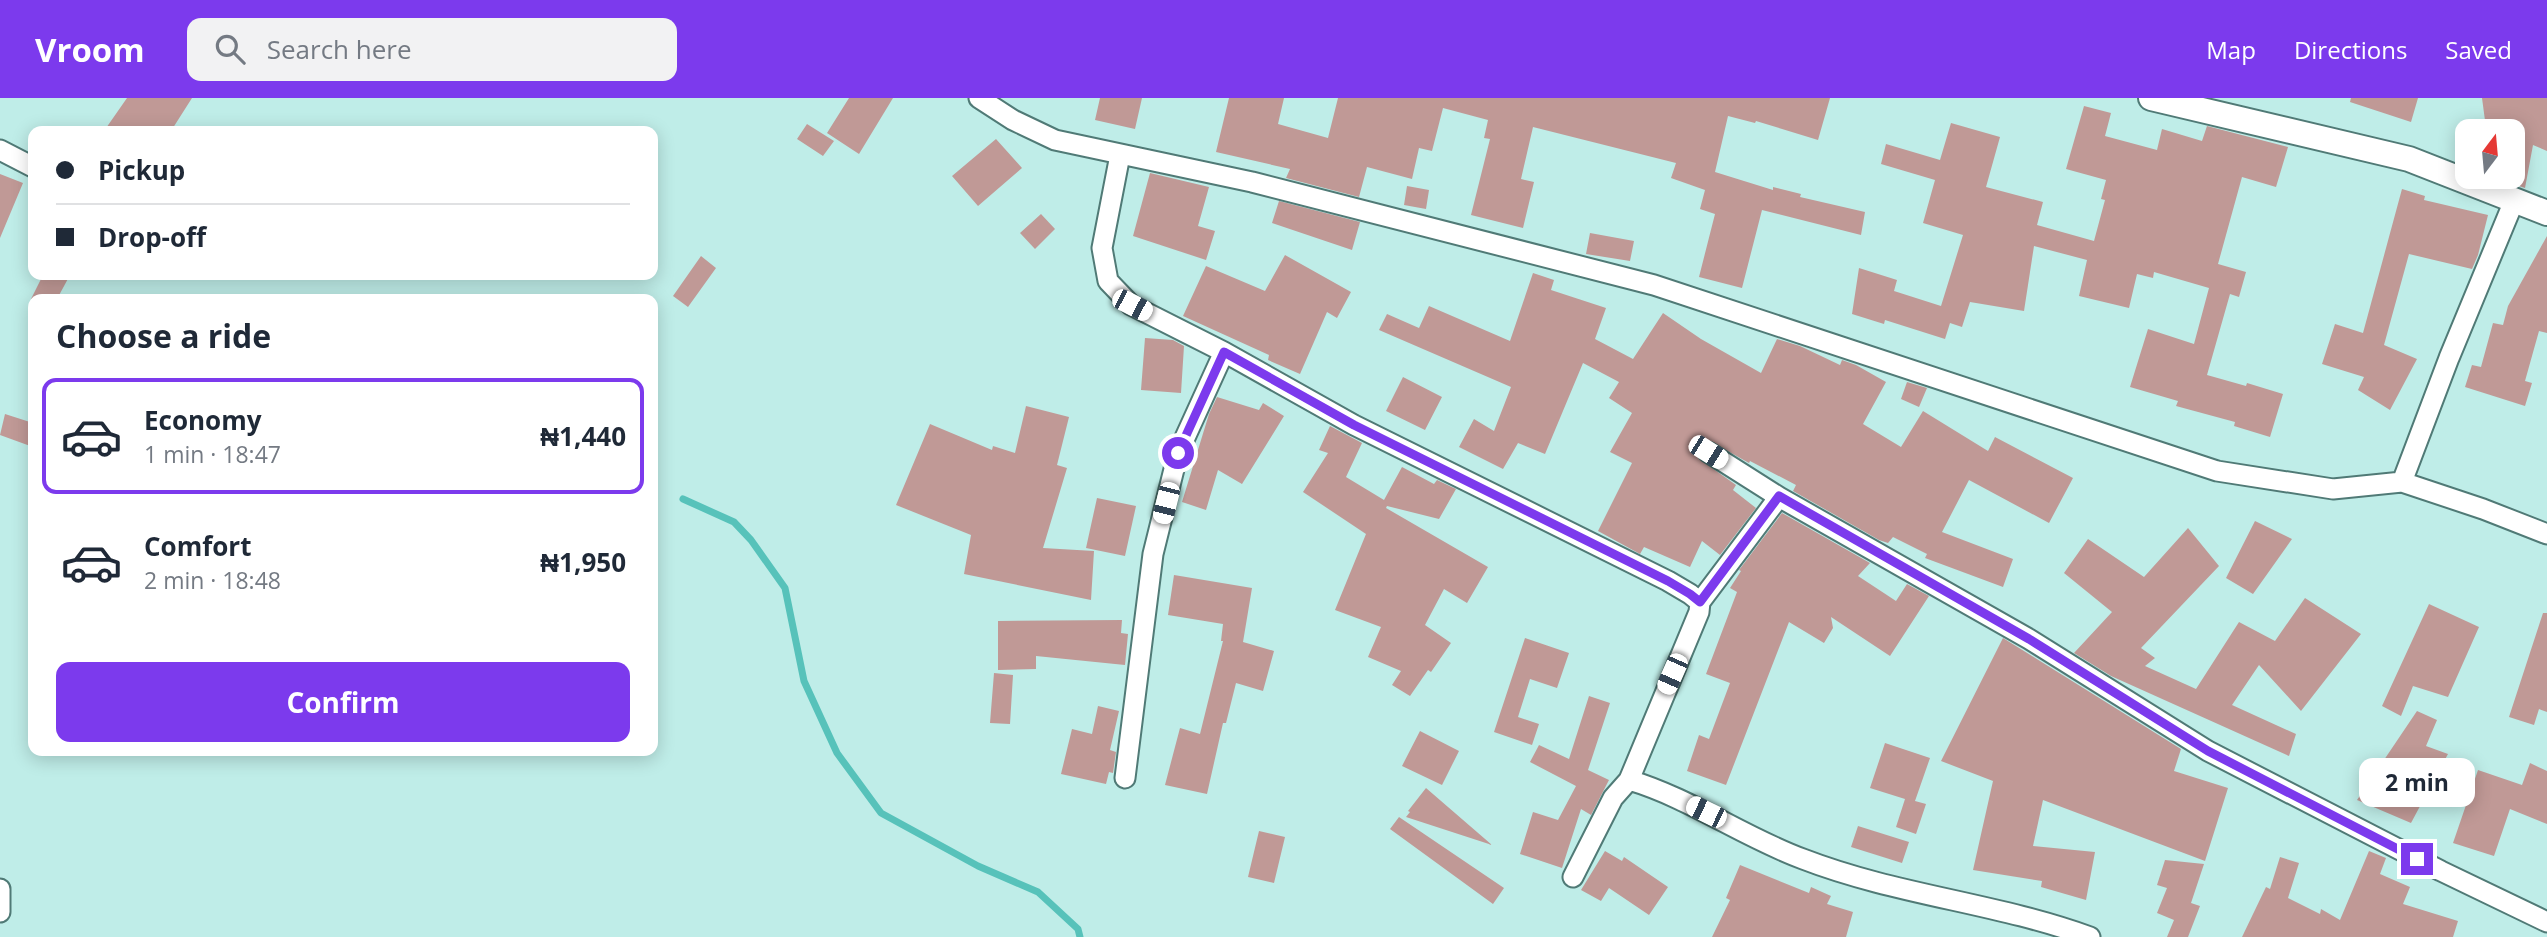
<!DOCTYPE html>
<html lang="en">
<head>
<meta charset="utf-8">
<style>
  body { margin:0; font-family:"Open Sans",sans-serif; background:#f2f2f3; color:#1f2937; height:100vh; display:flex; flex-direction:column; font-size:26px; white-space:nowrap }
  * { box-sizing:border-box; margin:0 }
  p { font-size:23px; color:#747a83 }
  .icon { flex:none; width:38px; height:38px; fill:none; stroke:currentColor; stroke-width:2; stroke-linecap:round; stroke-linejoin:round }
  .map { position:relative; flex:1; overflow:hidden }
  .sheet { position:absolute; left:28px; top:196px; width:630px; height:462px; display:flex; flex-direction:column; background:#fff; border-radius:14px; box-shadow:0 4px 18px #0003 }
  .sheet>* { flex:none }
  .banner { position:absolute; left:28px; top:28px; width:630px; height:154px; border-radius:14px; box-shadow:0 4px 18px #0003; display:grid; align-content:center; height:154px; padding:0 28px; background:#fff }
  .needle { width:46px; rotate:16deg }
  .fabs { position:absolute; left:2455px; top:21px; display:grid; gap:14px }
  .fabs a { display:grid; place-items:center; width:70px; height:70px; border-radius:14px; background:#fff; box-shadow:0 4px 18px #0003; font-size:35px }
  .end { position:absolute; width:32px; height:32px; margin:-16px; border:9px solid #7c3aed; background:#fff; box-shadow:0 0 0 4px #fff }
  .from { border-radius:50% }
  .bubble { position:absolute; height:49px; border-radius:14px; background:#fff; box-shadow:0 4px 18px #0003; font-size:23px; font-weight:700; line-height:49px; text-align:center }
  .car { position:absolute; width:21px; height:42px; margin:-21px -10px; border-radius:9px; box-shadow:0 0 5px 2px #0007; background:linear-gradient(#fff 24%,#345 0 40%,#fff 0 76%,#345 0 86%,#fff 0) }
  .banner b { display:flex; align-items:center; gap:24px; height:66px; font-size:26px }
  .banner b+b { border-top:2px solid #e0e1e3 }
  .banner i { width:18px; height:18px; background:#1f2937 }
  ul { padding:0; list-style:none }
  li { display:flex; align-items:center; gap:21px; height:116px; margin:0 14px 10px; padding:0 14px; border:4px solid transparent; border-radius:14px }
  li div { flex:1 }
  li b { display:block; font-size:26px }
  li em { font-style:normal; font-weight:700 }
  li.current { border-color:#7c3aed }
  li>.icon { width:63px; height:63px; stroke-width:1.5 }
  h2 { padding:0 28px; font-size:32px; line-height:84px }
  .button { display:flex; gap:14px; margin-top:auto; padding:14px 28px }
  .button a { flex:1; height:80px; border-radius:14px; background:#7c3aed; color:#fff; font-size:28px; font-weight:700; line-height:80px; text-align:center }
  header { display:flex; align-items:center; gap:42px; box-sizing:border-box; height:98px; padding:0 35px; background:#7c3aed; color:#fff }
  header strong { font-size:33px }
  nav { display:flex; gap:38px; margin-inline-start:auto; font-size:24px }
  .search { width:490px; height:63px; background:#f2f2f3; display:flex; align-items:center; gap:18px; box-sizing:border-box; padding:0 24px; border-radius:14px; color:#747a83; font-size:26px }
  .map>svg:first-child { display:block }
  .lines { fill:none; stroke-linecap:round; stroke-linejoin:round }
  .stream { stroke:#57c2ba; stroke-width:7 }
  .building { fill:#c09996 }
  .minor-casing { stroke:#507a76; stroke-width:23 }
  .tertiary-casing { stroke:#507a76; stroke-width:28 }
  .minor { stroke:#fff; stroke-width:19 }
  .tertiary { stroke:#fff; stroke-width:24 }
  .route { stroke:#7c3aed; stroke-width:9 }
</style>
</head>
<body>
<header>
<strong>Vroom</strong>
<div class="search"><svg class="icon" aria-label="search" viewBox="0 0 24 24"><circle cx="10" cy="10" r="6"/><path d="M15 15l6 6"/></svg>Search here</div>
<nav><a>Map</a><a>Directions</a><a>Saved</a></nav>
</header>
<div class="map">
<svg width="2547" height="839" viewBox="0 0 2547 839">
  <rect width="100%" height="100%" fill="#bfede8"/>
  <g class="lines">
    <path class="stream" d="M 683,401 L 734,424 L 751,442 L 785,490 L 804,583 L 837,655 L 881,715 L 978,768 L 1038,794 L 1078,831 L 1080,839"/>
  </g>
  <path class="building" d="M 127,0 L 192,0 L 171,33 L 104,33 Z
    M 849,0 L 893,0 L 859,56 L 827,35 Z
    M 1100,0 L 1142,0 L 1135,31 L 1095,22 Z
    M 1229,0 L 1284,0 L 1278,26 L 1328,40 L 1338,0 L 1830,0 L 1818,42 L 1756,23 L 1755,25 L 1728,18 L 1715,74 L 1773,92 L 1773,89 L 1801,96 L 1800,99 L 1865,114 L 1861,137 L 1762,112 L 1742,190 L 1699,179 L 1715,116 L 1700,111 L 1705,92 L 1671,80 L 1676,65 L 1533,29 L 1521,81 L 1534,84 L 1523,130 L 1471,117 L 1490,41 L 1484,40 L 1488,22 L 1443,10 L 1432,53 L 1419,50 L 1412,81 L 1367,69 L 1359,99 L 1286,80 L 1290,71 L 1216,54 Z
    M 2351,0 L 2418,0 L 2411,24 L 2350,4 Z
    M 2482,0 L 2547,0 L 2547,53 L 2533,47 L 2525,90 L 2513,86 L 2513,27 L 2486,30 Z
    M 2084,8 L 2111,15 L 2105,38 L 2157,52 L 2162,31 L 2202,43 L 2207,28 L 2288,49 L 2276,89 L 2242,79 L 2218,166 L 2246,174 L 2239,199 L 2230,196 L 2207,277 L 2246,288 L 2247,285 L 2283,296 L 2270,339 L 2234,328 L 2235,324 L 2176,308 L 2178,303 L 2130,289 L 2148,231 L 2194,246 L 2209,190 L 2154,174 L 2153,180 L 2137,176 L 2129,210 L 2079,198 L 2087,162 L 2034,148 L 2024,213 L 1970,204 L 1962,229 L 1950,225 L 1945,241 L 1885,222 L 1884,226 L 1852,216 L 1859,170 L 1897,182 L 1894,193 L 1941,208 L 1963,137 L 1923,125 L 1935,82 L 1881,66 L 1886,46 L 1940,62 L 1951,25 L 2000,39 L 1986,89 L 2043,104 L 2037,127 L 2094,143 L 2105,102 L 2101,101 L 2106,82 L 2066,71 Z
    M 807,26 L 834,43 L 823,58 L 797,41 Z
    M 996,41 L 1022,70 L 978,108 L 952,78 Z
    M 1150,75 L 1209,89 L 1198,128 L 1215,133 L 1206,162 L 1133,138 Z
    M 0,76 L 23,85 L 0,140 Z
    M 1407,88 L 1429,92 L 1426,111 L 1404,107 Z
    M 2402,91 L 2425,98 L 2424,102 L 2488,117 L 2478,157 L 2472,171 L 2409,156 L 2384,247 L 2417,261 L 2390,312 L 2358,292 L 2364,279 L 2322,266 L 2335,226 L 2363,235 Z
    M 1279,103 L 1360,124 L 1352,152 L 1272,125 Z
    M 1041,116 L 1055,131 L 1035,151 L 1020,135 Z
    M 1590,135 L 1634,143 L 1630,163 L 1586,156 Z
    M 2547,138 L 2547,235 L 2539,233 L 2525,283 L 2532,285 L 2525,308 L 2465,289 L 2472,267 L 2481,269 L 2493,225 L 2503,227 L 2508,208 Z
    M 1285,157 L 1351,194 L 1337,220 L 1327,214 L 1300,276 L 1268,262 L 1269,257 L 1183,218 L 1206,168 L 1265,193 Z
    M 701,158 L 716,170 L 688,209 L 673,198 Z
    M 1533,175 L 1554,182 L 1551,192 L 1606,210 L 1595,241 L 1633,261 L 1663,215 L 1701,241 L 1761,275 L 1777,241 L 1800,248 L 1840,267 L 1842,262 L 1856,267 L 1886,284 L 1863,326 L 1901,349 L 1923,313 L 1988,353 L 1995,339 L 2073,380 L 2049,425 L 1969,382 L 1942,434 L 2013,461 L 2003,489 L 1925,460 L 1927,456 L 1893,439 L 1888,445 L 1879,442 L 1793,393 L 1796,387 L 1750,363 L 1749,365 L 1708,342 L 1697,348 L 1698,360 L 1736,387 L 1733,392 L 1756,410 L 1720,457 L 1702,443 L 1690,469 L 1644,449 L 1640,456 L 1598,433 L 1632,365 L 1610,354 L 1632,315 L 1609,300 L 1619,284 L 1583,265 L 1545,356 L 1518,345 L 1503,371 L 1459,349 L 1474,321 L 1494,333 L 1511,289 L 1379,232 L 1387,216 L 1419,230 L 1429,208 L 1510,243 Z
    M 43,177 L 70,177 L 57,201 L 31,201 Z
    M 1145,240 L 1173,242 L 1184,248 L 1181,295 L 1141,292 Z
    M 1403,279 L 1442,299 L 1425,332 L 1386,313 Z
    M 1907,284 L 1927,290 L 1919,309 L 1901,301 Z
    M 1217,299 L 1259,312 L 1263,305 L 1284,318 L 1242,386 L 1218,372 L 1206,412 L 1182,404 L 1209,316 Z
    M 1026,308 L 1069,319 L 1057,367 L 1067,370 L 1043,450 L 1094,453 L 1091,502 L 964,476 L 971,437 L 896,407 L 930,326 L 992,352 L 993,348 L 1015,355 Z
    M 5,316 L 33,325 L 33,349 L 0,337 Z
    M 1330,328 L 1362,345 L 1346,379 L 1384,402 L 1402,369 L 1434,386 L 1437,382 L 1456,391 L 1439,421 L 1387,408 L 1386,410 L 1488,469 L 1467,505 L 1444,491 L 1425,527 L 1451,545 L 1431,574 L 1428,572 L 1410,598 L 1392,587 L 1401,573 L 1368,559 L 1381,529 L 1335,512 L 1366,436 L 1303,394 L 1328,355 L 1319,352 Z
    M 1097,400 L 1136,408 L 1125,458 L 1086,450 Z
    M 1782,415 L 1870,465 L 1858,478 L 1896,503 L 1907,486 L 1929,498 L 1890,558 L 1831,519 L 1833,530 L 1824,545 L 1789,524 L 1726,687 L 1687,673 L 1699,637 L 1709,641 L 1730,585 L 1706,576 L 1737,494 L 1730,490 L 1741,473 L 1739,472 Z
    M 2255,423 L 2292,441 L 2253,496 L 2226,480 Z
    M 2188,430 L 2219,468 L 2141,550 L 2155,560 L 2145,568 L 2196,591 L 2239,524 L 2275,543 L 2305,500 L 2361,536 L 2301,613 L 2259,567 L 2232,607 L 2296,636 L 2289,658 L 2111,578 L 2074,555 L 2112,514 L 2064,475 L 2088,441 L 2144,479 Z
    M 1174,477 L 1252,490 L 1243,544 L 1274,553 L 1263,593 L 1236,585 L 1226,625 L 1223,625 L 1207,696 L 1165,687 L 1180,630 L 1200,636 L 1223,543 L 1221,543 L 1223,526 L 1168,517 Z
    M 2429,506 L 2479,529 L 2448,599 L 2413,588 L 2401,618 L 2382,608 Z
    M 2543,515 L 2547,515 L 2547,614 L 2539,611 L 2534,627 L 2509,619 Z
    M 1122,522 L 1121,535 L 1128,536 L 1125,567 L 1036,558 L 1036,571 L 998,572 L 998,523 Z
    M 1525,540 L 1569,555 L 1557,590 L 1530,581 L 1518,619 L 1539,626 L 1532,647 L 1494,634 Z
    M 2003,540 L 2181,651 L 2174,673 L 2228,690 L 2205,763 L 2043,702 L 2033,748 L 2095,754 L 2086,802 L 2041,789 L 2042,783 L 1973,772 L 1993,683 L 1941,663 Z
    M 994,575 L 1013,577 L 1010,626 L 990,625 Z
    M 1589,598 L 1610,605 L 1588,672 L 1609,682 L 1591,717 L 1581,711 L 1562,770 L 1520,756 L 1533,714 L 1558,722 L 1576,688 L 1530,664 L 1539,647 L 1569,661 Z
    M 1098,608 L 1119,613 L 1110,652 L 1116,654 L 1113,675 L 1109,674 L 1106,686 L 1061,676 L 1072,631 L 1092,636 Z
    M 2417,613 L 2437,622 L 2426,648 L 2448,656 L 2411,725 L 2357,702 Z
    M 1420,633 L 1459,653 L 1442,687 L 1402,668 Z
    M 1885,645 L 1930,660 L 1915,703 L 1926,706 L 1916,736 L 1896,729 L 1905,701 L 1870,690 Z
    M 2530,665 L 2547,673 L 2547,726 L 2510,711 L 2494,758 L 2453,745 L 2478,672 L 2522,687 Z
    M 1426,690 L 1492,747 L 1406,719 L 1410,714 L 1408,713 Z
    M 1399,719 L 1504,790 L 1493,806 L 1390,731 Z
    M 1858,728 L 1909,744 L 1902,765 L 1851,749 Z
    M 1259,733 L 1285,739 L 1274,785 L 1248,779 Z
    M 1605,753 L 1622,763 L 1624,759 L 1668,789 L 1649,817 L 1609,790 L 1601,803 L 1581,792 Z
    M 2369,753 L 2386,760 L 2380,776 L 2410,789 L 2403,806 L 2458,823 L 2453,839 L 2242,839 L 2266,789 L 2270,791 L 2280,759 L 2299,765 L 2288,800 L 2320,816 L 2321,811 L 2340,822 Z
    M 2165,762 L 2204,766 L 2191,805 L 2200,808 L 2188,839 L 2167,839 L 2174,822 L 2157,815 L 2167,790 L 2157,787 Z
    M 1740,767 L 1809,795 L 1811,789 L 1831,798 L 1827,806 L 1853,814 L 1846,839 L 1712,839 L 1730,802 L 1726,800 Z"/>
  <g class="lines">
    <defs>
      <path id="minor" d="M 979,0 L 1013,22 L 1055,42 L 1252,84 L 1654,187 L 2217,373 L 2333,391 L 2402,384
        M 0,52 L 33,69
        M 1120,57 L 1102,150 L 1108,183 L 1131,207 L 1224,254 L 1354,327 L 1668,483 L 1690,496 L 1700,504 L 1699,514 L 1629,682
        M 2514,103 L 2449,260 L 2402,384 L 2483,411 L 2547,436
        M 1779,399 L 2029,541 L 2208,653 L 2441,773 L 2547,824
        M 1700,504 L 1779,399 L 1708,354
        M 1125,680 L 1153,456 L 1178,355 L 1224,254
        M 1573,779 L 1613,700 L 1629,682 C 1690,700 1743,739 1803,761 C 1896,797 1997,805 2090,839
        M 0,791 L 0,814"/>
      <path id="tertiary" d="M 2151,0 L 2409,61 L 2547,115"/>
    </defs>
    <use href="#minor" class="minor-casing"/>
    <use href="#tertiary" class="tertiary-casing"/>
    <use href="#minor" class="minor"/>
    <use href="#tertiary" class="tertiary"/>
  </g>
  <g class="lines">
    <path class="route" d="M 1178,355 L 1224,254 L 1354,327 L 1668,483 L 1690,496 L 1700,504 L 1779,398 L 2029,541 L 2208,653 L 2417,761"/>
  </g>
</svg>
<div class="fabs">
<a><svg class="needle" viewBox="-14 -14 28 28"><path d="M0-13l5 13h-10z" fill="#e53935"/><path d="M0 13l5-13h-10z" fill="#747a83"/></svg></a>
</div>
<i class="end from" style="left:1178px;top:355px"></i>
<i class="end" style="left:2417px;top:761px"></i>
<div class="bubble" style="left:2359px;top:660px;width:116px">2 min</div>
<i class="car" style="left:1132px;top:207px;rotate:117deg"></i>
<i class="car" style="left:1708px;top:354px;rotate:122deg"></i>
<i class="car" style="left:1166px;top:405px;rotate:194deg"></i>
<i class="car" style="left:1672px;top:576px;rotate:204deg"></i>
<i class="car" style="left:1706px;top:714px;rotate:296deg"></i>
<div class="banner">
<b><i class="from"></i>Pickup</b>
<b><i></i>Drop-off</b>
</div>
<section class="sheet">
<h2>Choose a ride</h2>
<ul>
<li class="current"><svg class="icon" aria-label="car" viewBox="0 0 24 24"><path d="M5 17H2v-5l4-1 3-4h7l3 4 3 1v5h-3M9 17h6M6 11h13"/><circle cx="7" cy="17" r="2"/><circle cx="17" cy="17" r="2"/></svg><div><b>Economy</b><p>1 min · 18:47</p></div><em>₦1,440</em></li>
<li><svg class="icon" aria-label="car" viewBox="0 0 24 24"><path d="M5 17H2v-5l4-1 3-4h7l3 4 3 1v5h-3M9 17h6M6 11h13"/><circle cx="7" cy="17" r="2"/><circle cx="17" cy="17" r="2"/></svg><div><b>Comfort</b><p>2 min · 18:48</p></div><em>₦1,950</em></li>
</ul>
<div class="button"><a>Confirm</a></div>
</section>
</div>
</body>
</html>
